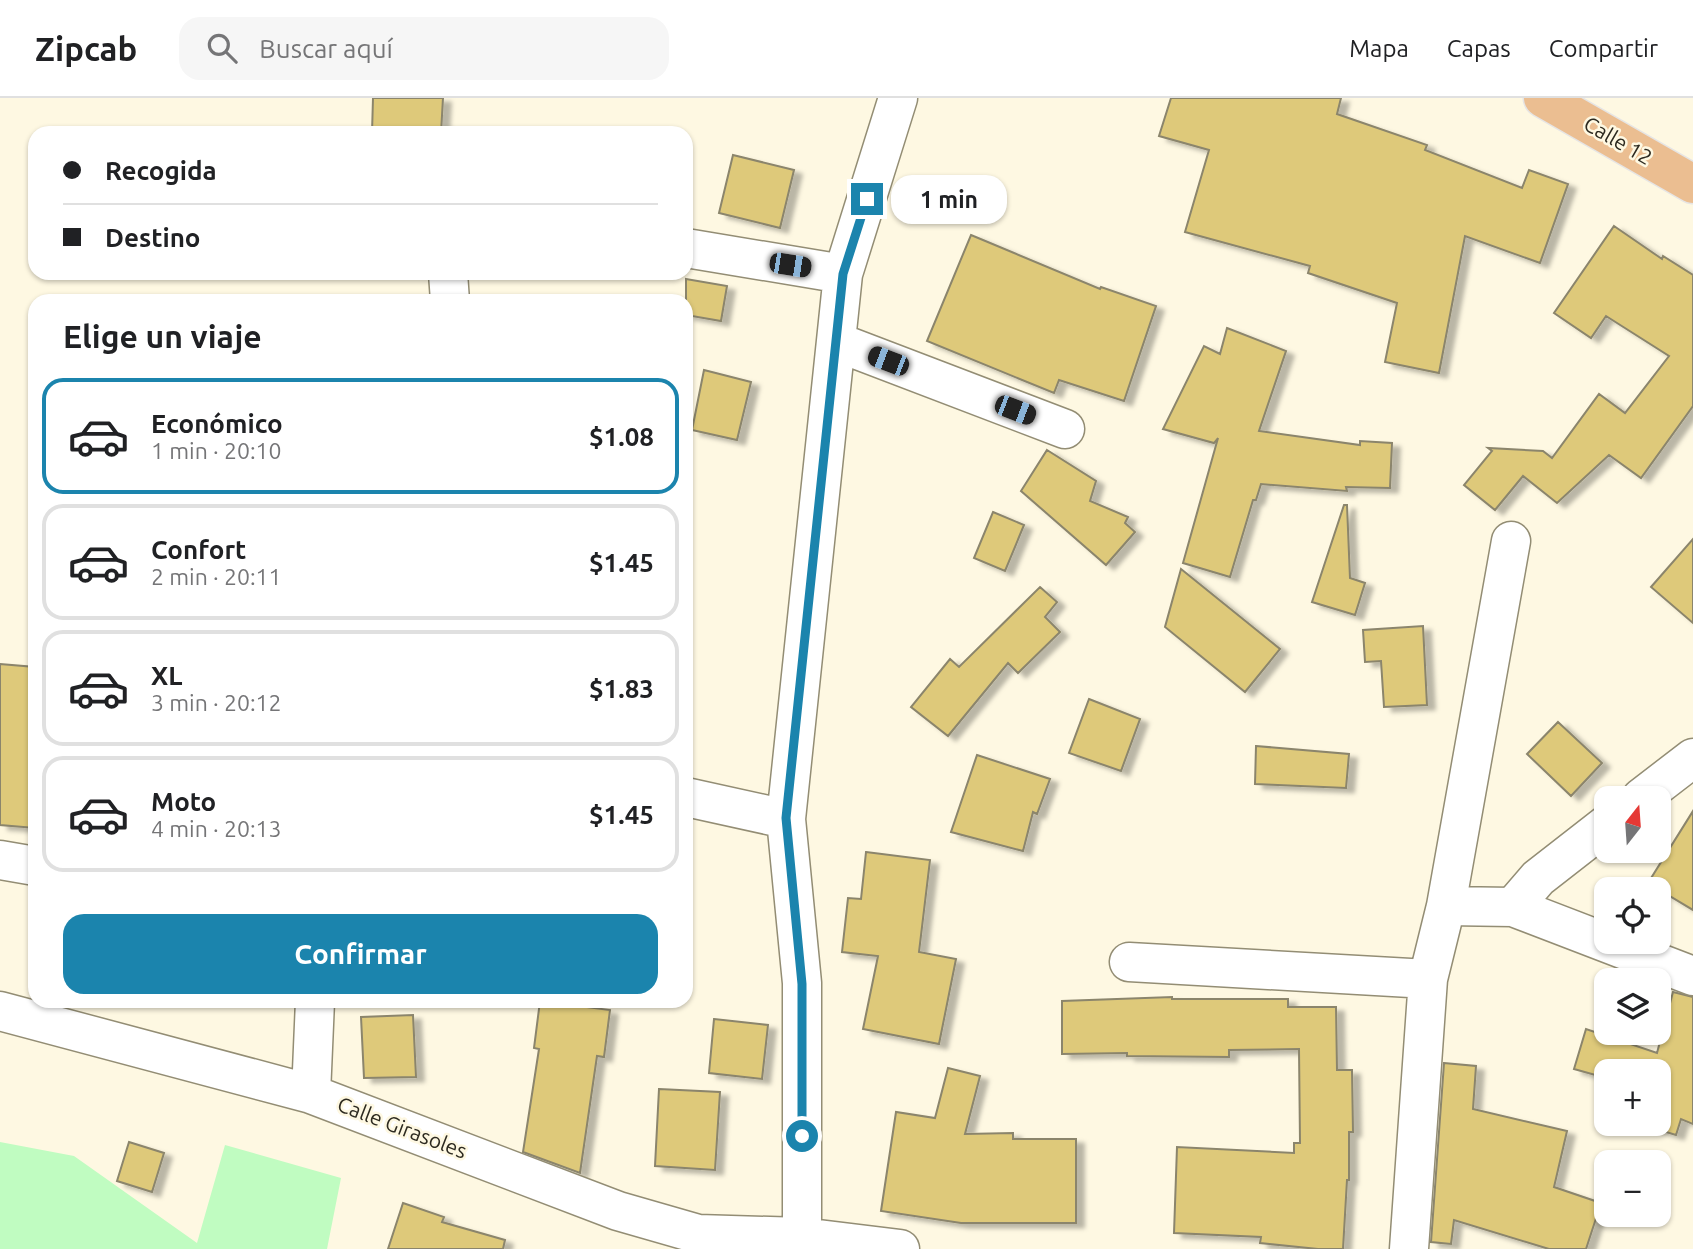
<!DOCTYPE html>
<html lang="es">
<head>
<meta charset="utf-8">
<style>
  body { margin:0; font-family:Ubuntu,sans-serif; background:#f6f6f6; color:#202124; height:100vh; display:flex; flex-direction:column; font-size:26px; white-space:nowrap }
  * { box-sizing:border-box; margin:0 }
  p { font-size:23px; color:#757577 }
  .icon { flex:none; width:38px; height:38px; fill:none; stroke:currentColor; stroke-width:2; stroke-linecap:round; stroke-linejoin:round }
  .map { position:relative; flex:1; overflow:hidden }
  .side { position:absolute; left:28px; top:196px; width:665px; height:714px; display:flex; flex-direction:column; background:#fff; border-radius:21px; box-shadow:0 2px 5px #0004 }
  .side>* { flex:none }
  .banner { position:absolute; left:28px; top:28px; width:665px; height:154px; border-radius:21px; box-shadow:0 2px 5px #0004; display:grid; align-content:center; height:154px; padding:0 35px; background:#fff }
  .needle { width:46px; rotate:17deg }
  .buttons { position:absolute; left:1594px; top:688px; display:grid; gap:14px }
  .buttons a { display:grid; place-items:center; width:77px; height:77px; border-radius:14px; background:#fff; box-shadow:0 2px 5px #0004; font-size:35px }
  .end { position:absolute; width:32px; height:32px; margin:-16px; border:9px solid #1b84ad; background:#fff; box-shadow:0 0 0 4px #fff }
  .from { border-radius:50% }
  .bubble { position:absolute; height:49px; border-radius:21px; background:#fff; box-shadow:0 2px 5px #0004; font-size:23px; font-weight:700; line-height:49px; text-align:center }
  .car { position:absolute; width:21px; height:42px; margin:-21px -10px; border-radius:9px; box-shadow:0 0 5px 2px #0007; background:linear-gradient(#222 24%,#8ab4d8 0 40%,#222 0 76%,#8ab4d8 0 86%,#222 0) }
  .banner b { display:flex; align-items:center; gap:24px; height:66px; font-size:26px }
  .banner b+b { border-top:2px solid #e0e0e0 }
  .banner i { width:18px; height:18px; background:#202124 }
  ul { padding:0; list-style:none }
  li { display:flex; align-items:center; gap:21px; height:116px; margin:0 14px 10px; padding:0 21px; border:4px solid #e0e0e0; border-radius:21px }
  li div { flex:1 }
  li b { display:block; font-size:26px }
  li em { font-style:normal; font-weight:700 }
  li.on { border-color:#1b84ad }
  li>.icon { width:63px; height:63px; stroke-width:1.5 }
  h2 { padding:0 35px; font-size:32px; line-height:84px }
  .cta { display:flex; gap:14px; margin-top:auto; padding:14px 35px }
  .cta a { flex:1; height:80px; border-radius:21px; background:#1b84ad; color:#fff; font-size:28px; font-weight:700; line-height:80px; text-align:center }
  header { display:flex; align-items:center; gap:42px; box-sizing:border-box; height:98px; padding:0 35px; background:#fff; border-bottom:2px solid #e0e0e0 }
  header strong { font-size:33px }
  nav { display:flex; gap:38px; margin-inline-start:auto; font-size:24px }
  .search { width:490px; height:63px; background:#f6f6f6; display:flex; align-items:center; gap:18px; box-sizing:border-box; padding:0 24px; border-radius:21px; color:#757577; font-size:26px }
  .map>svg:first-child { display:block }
  .green { fill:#c0fcc1 }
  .building { fill:#dec97a; stroke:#8b856c; stroke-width:2; filter:url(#shadow) }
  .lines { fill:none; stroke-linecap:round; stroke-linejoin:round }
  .minor-casing { stroke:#938d74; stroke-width:41 }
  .major-casing { stroke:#e6e5e4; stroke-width:41 }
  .minor { stroke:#fff; stroke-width:38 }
  .major { stroke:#ebbe91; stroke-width:38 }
  .route { stroke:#1b84ad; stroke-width:9 }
  .labels { text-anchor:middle; stroke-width:5; stroke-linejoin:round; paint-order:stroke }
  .street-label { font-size:21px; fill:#2d2a20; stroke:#fef8e2 }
</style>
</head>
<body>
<header>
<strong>Zipcab</strong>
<div class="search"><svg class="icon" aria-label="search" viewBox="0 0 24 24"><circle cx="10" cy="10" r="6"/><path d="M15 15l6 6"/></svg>Buscar aquí</div>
<nav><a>Mapa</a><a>Capas</a><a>Compartir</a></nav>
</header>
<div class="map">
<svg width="1693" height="1151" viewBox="0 0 1693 1151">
  <defs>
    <filter id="shadow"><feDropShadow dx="8" dy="4.5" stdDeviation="2" flood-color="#0004"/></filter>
  </defs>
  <rect width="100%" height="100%" fill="#fef8e2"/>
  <path class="green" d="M 0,1044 L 74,1058 L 197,1145 L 225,1047 L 341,1080 L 327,1151 L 0,1151 Z"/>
  <path class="building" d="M 373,0 L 443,0 L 441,35 L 372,35 Z
    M 1171,0 L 1341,0 L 1337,16 L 1427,47 L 1425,52 L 1522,90 L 1529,72 L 1568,86 L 1540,165 L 1465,138 L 1439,275 L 1385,264 L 1397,205 L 1308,175 L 1310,168 L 1185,134 L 1209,52 L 1159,38 Z
    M 733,57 L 794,72 L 780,130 L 719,115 Z
    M 1614,128 L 1662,161 L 1663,158 L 1693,177 L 1693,308 L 1641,380 L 1609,357 L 1557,405 L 1523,378 L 1495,412 L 1464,387 L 1492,353 L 1488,350 L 1543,353 L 1552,360 L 1599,296 L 1625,315 L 1669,258 L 1606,218 L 1591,240 L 1554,215 Z
    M 971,137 L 1100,191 L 1101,189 L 1156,208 L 1124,303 L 1059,282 L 1054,295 L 927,243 Z
    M 686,181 L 727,188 L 721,223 L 686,217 Z
    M 1227,230 L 1286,253 L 1259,333 L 1360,347 L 1360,343 L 1392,345 L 1390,390 L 1346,389 L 1347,393 L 1261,386 L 1256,402 L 1253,402 L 1230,479 L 1183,465 L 1218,340 L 1214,345 L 1163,331 L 1204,248 L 1220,256 Z
    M 704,272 L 751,284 L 737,342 L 692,332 Z
    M 1047,352 L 1096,383 L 1090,403 L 1128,419 L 1125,425 L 1135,434 L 1106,467 L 1021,393 Z
    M 1344,407 L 1347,407 L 1350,480 L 1365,485 L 1355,517 L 1312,504 Z
    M 993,414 L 1024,427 L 1005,473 L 974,460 Z
    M 1693,441 L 1693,525 L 1651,489 Z
    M 1181,471 L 1280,551 L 1245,594 L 1165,529 Z
    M 1040,489 L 1057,504 L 1045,519 L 1060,534 L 1018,575 L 1008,565 L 948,638 L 911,609 L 950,561 L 959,569 Z
    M 1423,528 L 1427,607 L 1384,609 L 1381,563 L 1365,564 L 1363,532 Z
    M 0,566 L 35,569 L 35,730 L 0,727 Z
    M 1089,601 L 1140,621 L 1121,673 L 1069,655 Z
    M 1558,624 L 1602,665 L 1571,698 L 1527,656 Z
    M 1256,648 L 1349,656 L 1346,690 L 1255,686 Z
    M 977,657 L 1050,681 L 1037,716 L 1033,714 L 1023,753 L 951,734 Z
    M 1693,713 L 1693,812 L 1648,785 Z
    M 866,754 L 930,762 L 919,854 L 956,861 L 939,946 L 863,931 L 878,858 L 842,854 L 848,800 L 861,801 Z
    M 1673,894 L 1693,899 L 1693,1026 L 1681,1021 L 1676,1037 L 1646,1028 L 1647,1026 L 1659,1026 L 1659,973 L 1606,973 L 1606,980 L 1574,971 L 1586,931 L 1657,955 Z
    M 1172,899 L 1172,901 L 1288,901 L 1288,909 L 1336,909 L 1337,972 L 1352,972 L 1353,1034 L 1349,1034 L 1349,1082 L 1347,1082 L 1343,1151 L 1318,1151 L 1260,1145 L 1261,1139 L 1174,1135 L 1177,1049 L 1294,1055 L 1294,1045 L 1300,1045 L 1299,951 L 1229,952 L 1229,959 L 1127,958 L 1127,955 L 1062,956 L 1062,903 Z
    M 540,903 L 610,912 L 604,959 L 597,958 L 580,1075 L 523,1054 L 539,951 L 534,950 Z
    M 413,917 L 416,979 L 364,980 L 361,919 Z
    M 714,921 L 768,927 L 762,981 L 709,975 Z
    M 1444,965 L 1476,968 L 1473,1011 L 1567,1033 L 1554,1089 L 1601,1105 L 1586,1151 L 1549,1151 L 1454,1122 L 1451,1146 L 1431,1144 Z
    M 948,970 L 980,978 L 965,1036 L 1013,1035 L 1013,1041 L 1076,1041 L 1076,1125 L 961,1125 L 881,1113 L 896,1014 L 935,1020 Z
    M 659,991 L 720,994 L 715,1072 L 655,1068 Z
    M 129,1044 L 164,1055 L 152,1094 L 117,1083 Z
    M 403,1105 L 444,1119 L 442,1124 L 505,1142 L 503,1151 L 388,1151 Z"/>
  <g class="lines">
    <defs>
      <path id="minor" d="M 686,150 L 843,176
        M 448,175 L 450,203
        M 837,244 L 1065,331
        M 686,699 L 786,721
        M 1641,700 L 1693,660
        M 0,762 L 35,768
        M 1446,808 L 1513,809 L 1538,780 L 1606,727
        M 1513,809 L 1693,878
        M 1129,864 L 1428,881
        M 0,913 L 311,996 L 618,1113 L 698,1136 L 802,1139 L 900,1151
        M 311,996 L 315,903
        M 812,1151 L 802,1139 L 802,885 L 786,721 L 843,176 L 898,0
        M 1409,1151 L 1428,881 L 1446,808 L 1511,443"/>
      <path id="major" d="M 1543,0 L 1693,86"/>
    </defs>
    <use href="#minor" class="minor-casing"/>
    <use href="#major" class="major-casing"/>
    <use href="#minor" class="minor"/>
    <use href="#major" class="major"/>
  </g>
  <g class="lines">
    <path class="route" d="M 802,1038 L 802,886 L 786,720 L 843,176 L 867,101"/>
  </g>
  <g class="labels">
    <g class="street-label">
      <text transform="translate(1618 43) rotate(30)" y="7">Calle 12</text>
      <text transform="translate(402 1030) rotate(21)" y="7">Calle Girasoles</text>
    </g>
  </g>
</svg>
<div class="buttons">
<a><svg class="needle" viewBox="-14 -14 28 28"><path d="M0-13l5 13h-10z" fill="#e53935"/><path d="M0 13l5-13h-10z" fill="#757577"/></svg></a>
<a><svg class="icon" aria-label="locate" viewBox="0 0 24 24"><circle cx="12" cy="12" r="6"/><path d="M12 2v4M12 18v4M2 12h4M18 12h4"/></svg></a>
<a><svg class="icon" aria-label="layers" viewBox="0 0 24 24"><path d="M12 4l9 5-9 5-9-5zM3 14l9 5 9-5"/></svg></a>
<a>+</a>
<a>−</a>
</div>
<i class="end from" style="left:802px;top:1038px"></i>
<i class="end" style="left:867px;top:101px"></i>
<div class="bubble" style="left:891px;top:77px;width:116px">1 min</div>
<i class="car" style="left:790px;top:167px;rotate:99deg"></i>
<i class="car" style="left:888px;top:263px;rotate:291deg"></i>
<i class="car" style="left:1015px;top:312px;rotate:111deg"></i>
<div class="banner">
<b><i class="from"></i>Recogida</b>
<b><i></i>Destino</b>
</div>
<section class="side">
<h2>Elige un viaje</h2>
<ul>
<li class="on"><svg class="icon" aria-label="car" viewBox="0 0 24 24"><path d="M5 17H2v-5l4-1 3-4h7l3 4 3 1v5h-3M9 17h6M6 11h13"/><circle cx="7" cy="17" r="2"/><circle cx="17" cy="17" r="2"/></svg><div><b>Económico</b><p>1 min · 20:10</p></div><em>$1.08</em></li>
<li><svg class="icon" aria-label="car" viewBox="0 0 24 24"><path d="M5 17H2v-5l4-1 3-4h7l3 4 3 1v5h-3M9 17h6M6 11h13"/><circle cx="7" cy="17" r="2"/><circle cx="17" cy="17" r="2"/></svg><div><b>Confort</b><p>2 min · 20:11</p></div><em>$1.45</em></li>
<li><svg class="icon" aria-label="car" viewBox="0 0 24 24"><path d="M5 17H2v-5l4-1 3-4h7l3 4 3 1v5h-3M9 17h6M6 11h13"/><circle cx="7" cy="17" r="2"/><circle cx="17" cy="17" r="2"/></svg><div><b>XL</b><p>3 min · 20:12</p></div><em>$1.83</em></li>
<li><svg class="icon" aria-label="car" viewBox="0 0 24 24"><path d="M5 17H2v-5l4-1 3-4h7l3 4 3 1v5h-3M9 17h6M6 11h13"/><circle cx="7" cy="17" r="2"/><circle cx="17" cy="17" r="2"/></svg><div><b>Moto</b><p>4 min · 20:13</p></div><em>$1.45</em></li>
</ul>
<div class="cta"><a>Confirmar</a></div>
</section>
</div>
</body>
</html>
